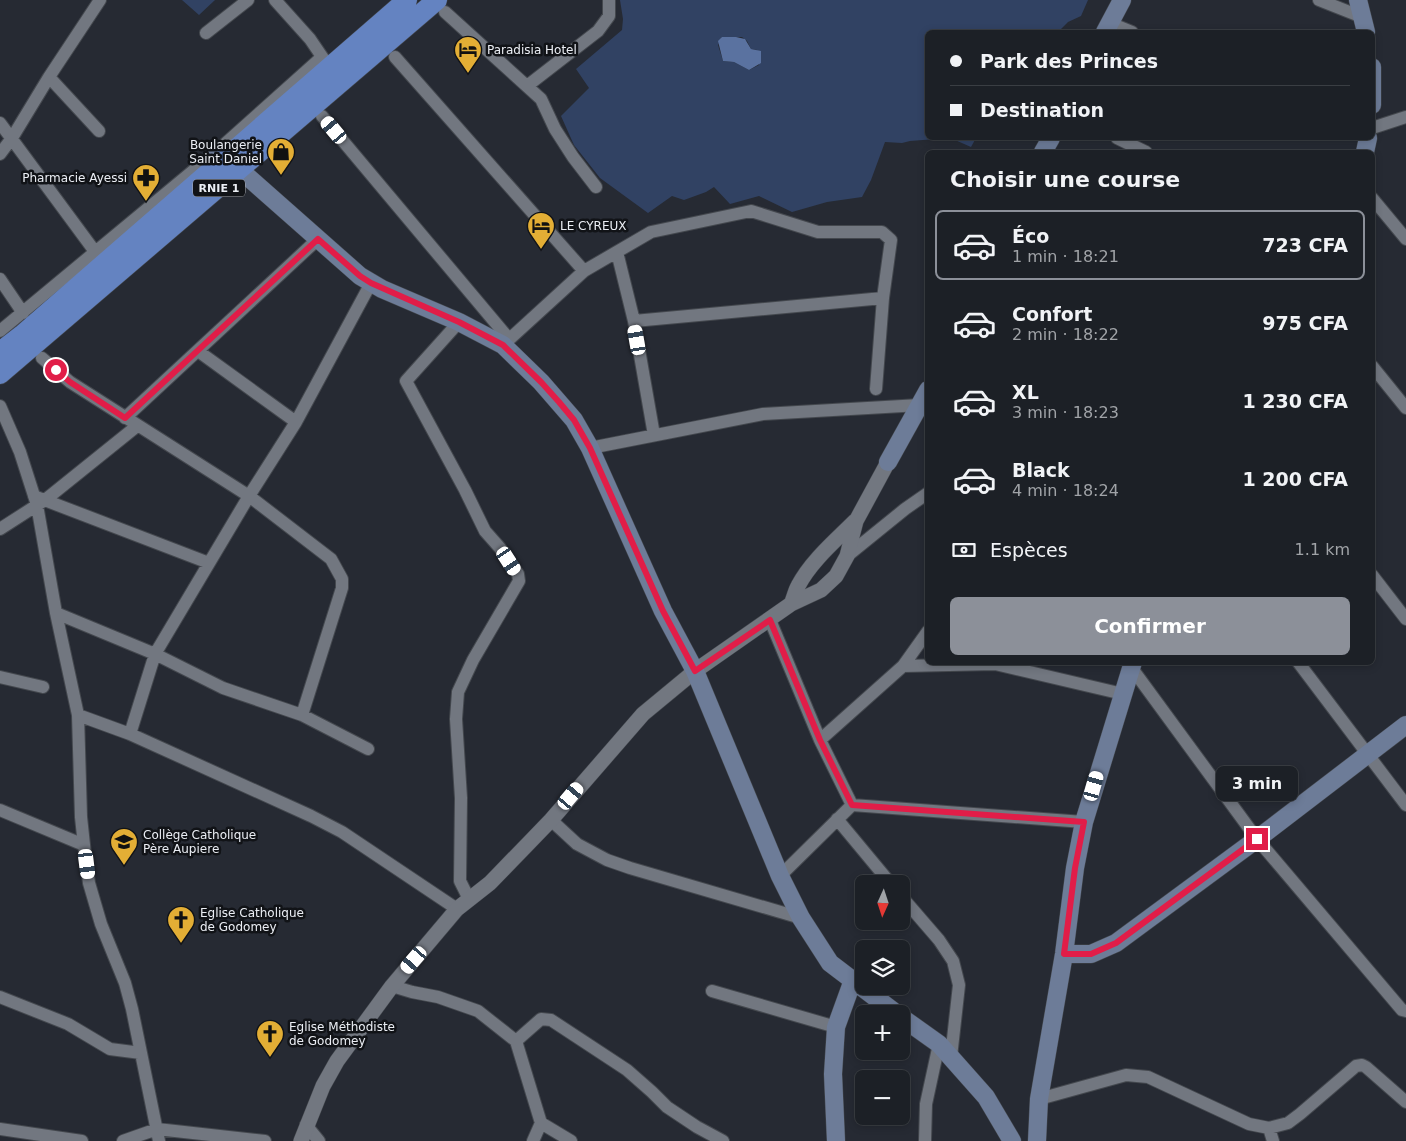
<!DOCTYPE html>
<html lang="fr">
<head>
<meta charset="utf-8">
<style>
  body { margin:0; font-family:"DejaVu Sans",sans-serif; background:#292d32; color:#f1f3f6; height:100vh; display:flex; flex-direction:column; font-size:19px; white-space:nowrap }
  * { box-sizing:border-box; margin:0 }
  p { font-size:16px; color:#a0a3a7 }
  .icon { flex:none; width:28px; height:28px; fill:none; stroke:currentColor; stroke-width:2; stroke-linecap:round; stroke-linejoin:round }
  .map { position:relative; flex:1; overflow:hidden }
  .panel { position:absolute; left:925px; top:150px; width:450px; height:515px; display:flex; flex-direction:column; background:#1c2026; border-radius:8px; box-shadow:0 2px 8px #0003,0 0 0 1px #3a3e43 }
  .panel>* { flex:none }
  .hud { position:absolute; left:925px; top:30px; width:450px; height:110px; border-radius:8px; box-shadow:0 2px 8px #0003,0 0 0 1px #3a3e43; display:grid; align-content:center; height:110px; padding:0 25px; background:#1c2026 }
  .needle { width:32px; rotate:183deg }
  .buttons { position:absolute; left:855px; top:875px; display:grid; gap:10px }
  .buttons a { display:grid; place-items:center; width:55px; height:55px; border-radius:8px; background:#1c2026; box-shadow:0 2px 8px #0003,0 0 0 1px #3a3e43; font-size:25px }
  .end { position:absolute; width:22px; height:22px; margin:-11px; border:6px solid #e11d48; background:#fff; box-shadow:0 0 0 2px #fff }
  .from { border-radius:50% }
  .bubble { position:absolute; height:35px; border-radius:8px; background:#1c2026; box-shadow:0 2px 8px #0003,0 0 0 1px #3a3e43; font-size:16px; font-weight:800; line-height:35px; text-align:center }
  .car { position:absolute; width:15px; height:30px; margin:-15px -8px; border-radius:6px; box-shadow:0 0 4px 1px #0007; background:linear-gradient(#fff 24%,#345 0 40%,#fff 0 76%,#345 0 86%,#fff 0) }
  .hud b { display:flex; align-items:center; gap:18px; height:48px; font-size:19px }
  .hud b+b { border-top:1px solid #3a3e43 }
  .hud i { width:12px; height:12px; background:#f1f3f6 }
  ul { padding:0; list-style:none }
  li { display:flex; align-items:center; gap:15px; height:70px; margin:0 10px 8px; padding:0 15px; border:2px solid transparent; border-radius:8px }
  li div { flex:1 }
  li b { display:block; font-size:19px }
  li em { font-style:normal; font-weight:800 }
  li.on { border-color:#8c9099 }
  li>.icon { width:45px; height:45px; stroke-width:1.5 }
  h2 { padding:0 25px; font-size:22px; line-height:60px }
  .pay { display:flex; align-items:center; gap:12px; height:55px; padding:0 25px; font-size:19px }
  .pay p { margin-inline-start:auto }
  .action { display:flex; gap:10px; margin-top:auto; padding:10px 25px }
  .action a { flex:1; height:58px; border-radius:8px; background:#8c9099; color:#fff; font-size:20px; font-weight:800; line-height:58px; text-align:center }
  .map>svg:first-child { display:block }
  .green { fill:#314263; fill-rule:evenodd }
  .water { fill:#5a72a0 }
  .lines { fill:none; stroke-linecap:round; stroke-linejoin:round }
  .minor-casing { stroke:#44484e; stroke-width:14 }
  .tertiary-casing { stroke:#44484e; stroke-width:16 }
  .secondary-casing { stroke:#44484e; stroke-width:19 }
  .trunk-casing { stroke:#44484e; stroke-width:21 }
  .minor { stroke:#727780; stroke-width:12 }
  .tertiary { stroke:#727780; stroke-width:15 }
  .secondary { stroke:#6d7c98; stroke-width:18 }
  .trunk { stroke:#6483c1; stroke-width:20 }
  .route { stroke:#e11d48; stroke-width:6 }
  .labels { text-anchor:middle; stroke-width:5; stroke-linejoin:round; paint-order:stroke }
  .shield { fill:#111317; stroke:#aaacb2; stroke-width:1 }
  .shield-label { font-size:11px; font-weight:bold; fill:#ebeef4 }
  .poi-label { font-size:12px; fill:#ebeef4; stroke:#111317; text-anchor:start }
</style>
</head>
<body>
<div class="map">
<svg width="1406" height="1141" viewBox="0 0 1406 1141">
  <rect width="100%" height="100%" fill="#262a33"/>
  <path class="green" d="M 182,0 L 215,0 L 199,15 Z
    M 620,0 L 1088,0 L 1081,16 L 1068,22 L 1058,32 L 928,32 L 928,138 L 976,138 L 971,147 L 955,140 L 936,139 L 910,141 L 902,143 L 885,142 L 871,180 L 862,197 L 827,202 L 792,212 L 759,196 L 730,204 L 714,187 L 706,192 L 684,200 L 672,196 L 648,213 L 600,178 L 574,145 L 561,116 L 589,88 L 576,69 L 622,30 L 623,19 ZM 722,37 L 742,37 L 747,41 L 751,49 L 757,50 L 759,65 L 749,70 L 734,62 L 723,61 L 718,45 Z"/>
  <path class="water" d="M 722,37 L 736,37 L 745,39 L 751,49 L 761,51 L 761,63 L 749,70 L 734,62 L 723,61 L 718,41 Z"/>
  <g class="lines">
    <defs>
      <path id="minor" d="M 275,0 L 310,39 L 327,64
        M 1319,0 L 1362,17
        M 445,12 L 541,99 L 555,129 L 573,157 L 596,187
        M 1110,23 L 1132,32
        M 206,33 L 248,0
        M 395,57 L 584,271
        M 49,77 L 99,131
        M 527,86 L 598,31 L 609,16 L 609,0
        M 322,116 L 509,339
        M 0,123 L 96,253
        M 1372,128 L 1406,117
        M 1117,138 L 1146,152
        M 0,154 L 12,138 L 49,77 L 100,0
        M 1372,198 L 1406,239
        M 617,252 L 634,321 L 654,435
        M 0,279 L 23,313
        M 634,321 L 883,298
        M 459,322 L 406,381 L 465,490 L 485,531 L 500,548 L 518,574 L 519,581 L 473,660 L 458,692 L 456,719 L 461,798 L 460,881 L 469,899
        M 0,331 L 217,151 L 322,57
        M 503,345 L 584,271 L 651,232 L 751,211 L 818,232 L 882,232 L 891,240 L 883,298 L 876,389
        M 198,351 L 296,422
        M 42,358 L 70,382 L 249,496 L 331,559 L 342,579 L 342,588 L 302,715
        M 1372,366 L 1406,408
        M 0,406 L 20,452 L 37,505 L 56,613 L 78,715 L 81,817 L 84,845
        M 125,418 L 318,239
        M 590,448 L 763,414 L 920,405
        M 34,496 L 209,563
        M 0,529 L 45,500 L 137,426
        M 847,556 L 905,509 L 928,493
        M 1372,575 L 1406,619
        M 56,613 L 155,654 L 223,688 L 302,715 L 368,749
        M 770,620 L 820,740 L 852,805
        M 1298,662 L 1406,805
        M 903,666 L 995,664 L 1123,694
        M 1131,667 L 1257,839 L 1402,1010 L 1406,1011
        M 0,677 L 43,687
        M 78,715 L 130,734 L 155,654 L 249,496 L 296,422 L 371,283
        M 130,734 L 311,816 L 342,832 L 457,909
        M 820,740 L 903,666 L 928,631
        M 0,810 L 84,845 L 89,883 L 101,924 L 125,983 L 132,1009 L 141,1053
        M 837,819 L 891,884
        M 551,820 L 577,844 L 607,860 L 630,868 L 801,918
        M 780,876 L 852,805 L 1084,822
        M 901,896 L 939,940 L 953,961 L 959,985 L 951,1057
        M 392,986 L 412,992 L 438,997 L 478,1011 L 516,1041 L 541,1123 L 571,1141
        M 712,991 L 836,1027
        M 0,997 L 68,1024 L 110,1049 L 141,1053 L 159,1141
        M 516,1041 L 541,1019 L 551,1020 L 627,1070 L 652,1092 L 667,1107 L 697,1127 L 723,1141
        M 1039,1099 L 1126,1075 L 1148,1077 L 1249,1124 L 1269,1128 L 1288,1123 L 1300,1114 L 1356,1066 L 1362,1065 L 1366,1067 L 1406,1102
        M 306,1125 L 319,1141
        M 1269,1128 L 1273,1141
        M 0,1129 L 82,1141
        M 123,1141 L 157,1129 L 265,1141
        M 533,1141 L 541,1123
        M 925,1141 L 926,1104 L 939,1044"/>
      <path id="tertiary" d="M 791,604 C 794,598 795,591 798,586 C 811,561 836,540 855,521
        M 301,1141 L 323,1086 L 337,1061 L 392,986 L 457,909 L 490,883 L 551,820 L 643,714 L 695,671 L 791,604 L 821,590 L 836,576 L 847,556 L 856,521 L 888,462"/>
      <path id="secondary" d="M 1358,0 L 1366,32
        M 1105,32 L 1122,0
        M 1372,67 L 1372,105
        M 217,151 L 240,170 L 360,276 L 382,289 L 459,322 L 503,345 L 541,382 L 574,420 L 590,448 L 663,611 L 695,671 L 780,876 L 801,918 L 830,963 L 897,1014
        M 1043,152 L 1051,138
        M 1365,152 L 1368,138
        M 888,462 L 928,390
        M 1064,954 L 1091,954 L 1116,943 L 1257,839 L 1406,725
        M 901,1017 L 939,1044 L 986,1097 L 1012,1141
        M 836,1141 L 833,1074 L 836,1027 L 853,980
        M 1037,1141 L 1039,1099 L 1064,954 L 1075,868 L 1084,822 L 1133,662"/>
      <path id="trunk" d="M 0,352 L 22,335 L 407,0
        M 0,374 L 437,0"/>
    </defs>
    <use href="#minor" class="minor-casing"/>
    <use href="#tertiary" class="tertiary-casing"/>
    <use href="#secondary" class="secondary-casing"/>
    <use href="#trunk" class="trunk-casing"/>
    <use href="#minor" class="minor"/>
    <use href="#tertiary" class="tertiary"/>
    <use href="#secondary" class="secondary"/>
    <use href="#trunk" class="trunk"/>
  </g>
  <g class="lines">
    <path class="route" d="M 56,370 L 70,382 L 125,418 L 318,239 L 360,276 L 371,283 L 459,322 L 503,345 L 541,382 L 559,402 L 574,420 L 590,448 L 663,611 L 695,671 L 770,620 L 820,740 L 852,805 L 1084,822 L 1075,868 L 1064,954 L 1091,954 L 1116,943 L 1257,839"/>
  </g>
  <defs>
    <symbol id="hotel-pin" viewBox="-11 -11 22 30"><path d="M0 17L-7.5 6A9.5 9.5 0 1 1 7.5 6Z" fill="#e3ae35" stroke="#111317"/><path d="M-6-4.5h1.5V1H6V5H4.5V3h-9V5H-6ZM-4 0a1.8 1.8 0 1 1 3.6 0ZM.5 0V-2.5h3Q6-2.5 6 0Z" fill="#111"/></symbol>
    <symbol id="shop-pin" viewBox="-11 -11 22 30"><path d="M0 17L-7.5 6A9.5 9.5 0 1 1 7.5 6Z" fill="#e3ae35" stroke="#111317"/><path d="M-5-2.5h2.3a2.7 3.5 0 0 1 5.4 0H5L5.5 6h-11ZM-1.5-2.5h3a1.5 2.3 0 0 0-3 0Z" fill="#111"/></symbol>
    <symbol id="pharmacy-pin" viewBox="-11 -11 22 30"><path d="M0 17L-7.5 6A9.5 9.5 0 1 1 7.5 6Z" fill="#e3ae35" stroke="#111317"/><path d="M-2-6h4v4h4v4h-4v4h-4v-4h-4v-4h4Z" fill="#111"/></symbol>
    <symbol id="university-pin" viewBox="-11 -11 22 30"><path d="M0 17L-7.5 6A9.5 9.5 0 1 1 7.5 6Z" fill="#e3ae35" stroke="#111317"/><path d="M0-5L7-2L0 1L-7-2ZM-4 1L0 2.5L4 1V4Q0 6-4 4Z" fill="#111"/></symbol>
    <symbol id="church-pin" viewBox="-11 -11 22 30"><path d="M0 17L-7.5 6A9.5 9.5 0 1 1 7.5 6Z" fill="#e3ae35" stroke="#111317"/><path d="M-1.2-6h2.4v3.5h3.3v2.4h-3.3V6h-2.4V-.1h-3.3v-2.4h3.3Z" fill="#111"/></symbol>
  </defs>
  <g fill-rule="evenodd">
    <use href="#hotel-pin" x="452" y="34" width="32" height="43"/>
    <use href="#shop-pin" x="265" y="136" width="32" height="43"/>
    <use href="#pharmacy-pin" x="130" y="162" width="32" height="43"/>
    <use href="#hotel-pin" x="525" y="210" width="32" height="43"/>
    <use href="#university-pin" x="108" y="826" width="32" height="43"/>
    <use href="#church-pin" x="165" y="904" width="32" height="43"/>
    <use href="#church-pin" x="254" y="1018" width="32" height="43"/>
  </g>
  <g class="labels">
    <rect class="shield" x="193" y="179.5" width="52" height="17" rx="4"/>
    <g class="shield-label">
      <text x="219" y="192">RNIE 1</text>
    </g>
    <g class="poi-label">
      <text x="487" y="54">Paradisia Hotel</text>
      <text x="262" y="149" text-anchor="end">Boulangerie<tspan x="262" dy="14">Saint Daniel</tspan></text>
      <text x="127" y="182" text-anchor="end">Pharmacie Ayessi</text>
      <text x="560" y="230">LE CYREUX</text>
      <text x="143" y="839">Collège Catholique<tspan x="143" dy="14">Père Aupiere</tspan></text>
      <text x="200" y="917">Eglise Catholique<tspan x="200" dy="14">de Godomey</tspan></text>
      <text x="289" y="1031">Eglise Méthodiste<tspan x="289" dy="14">de Godomey</tspan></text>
    </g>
  </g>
</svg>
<div class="buttons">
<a><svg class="needle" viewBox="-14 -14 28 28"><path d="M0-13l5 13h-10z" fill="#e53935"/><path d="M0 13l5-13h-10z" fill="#a0a3a7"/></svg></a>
<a><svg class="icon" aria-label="layers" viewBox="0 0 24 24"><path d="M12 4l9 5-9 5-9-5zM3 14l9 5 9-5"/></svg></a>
<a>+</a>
<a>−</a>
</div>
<i class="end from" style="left:56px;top:370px"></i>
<i class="end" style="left:1257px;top:839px"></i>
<div class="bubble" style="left:1216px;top:766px;width:82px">3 min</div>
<i class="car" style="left:334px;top:130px;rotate:320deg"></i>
<i class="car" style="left:637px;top:340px;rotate:350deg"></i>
<i class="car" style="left:509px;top:561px;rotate:147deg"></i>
<i class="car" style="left:1094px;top:786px;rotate:16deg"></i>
<i class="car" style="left:571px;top:796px;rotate:40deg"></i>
<i class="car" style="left:87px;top:864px;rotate:173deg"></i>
<i class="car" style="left:414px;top:960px;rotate:221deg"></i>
<div class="hud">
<b><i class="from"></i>Park des Princes</b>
<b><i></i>Destination</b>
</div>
<section class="panel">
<h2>Choisir une course</h2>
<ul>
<li class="on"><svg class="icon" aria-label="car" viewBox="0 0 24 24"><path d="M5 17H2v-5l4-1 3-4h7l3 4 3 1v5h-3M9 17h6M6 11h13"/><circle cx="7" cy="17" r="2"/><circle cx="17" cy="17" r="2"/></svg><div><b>Éco</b><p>1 min · 18:21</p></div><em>723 CFA</em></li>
<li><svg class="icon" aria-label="car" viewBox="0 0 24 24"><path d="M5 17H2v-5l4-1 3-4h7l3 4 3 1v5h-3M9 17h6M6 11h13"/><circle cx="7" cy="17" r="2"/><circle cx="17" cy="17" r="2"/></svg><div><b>Confort</b><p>2 min · 18:22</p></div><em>975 CFA</em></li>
<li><svg class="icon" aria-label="car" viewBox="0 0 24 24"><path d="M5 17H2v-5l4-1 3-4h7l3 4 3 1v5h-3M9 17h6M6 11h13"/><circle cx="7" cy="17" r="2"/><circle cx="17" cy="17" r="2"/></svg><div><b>XL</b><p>3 min · 18:23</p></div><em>1 230 CFA</em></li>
<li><svg class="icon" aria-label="car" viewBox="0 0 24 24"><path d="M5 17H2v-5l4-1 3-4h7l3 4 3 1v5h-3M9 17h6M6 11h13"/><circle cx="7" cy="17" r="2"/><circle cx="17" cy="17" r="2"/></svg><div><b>Black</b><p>4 min · 18:24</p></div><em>1 200 CFA</em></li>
</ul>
<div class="pay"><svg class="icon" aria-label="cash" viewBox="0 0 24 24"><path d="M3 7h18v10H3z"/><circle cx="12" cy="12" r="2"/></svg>Espèces<p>1.1 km</p></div>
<div class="action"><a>Confirmer</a></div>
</section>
</div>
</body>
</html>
